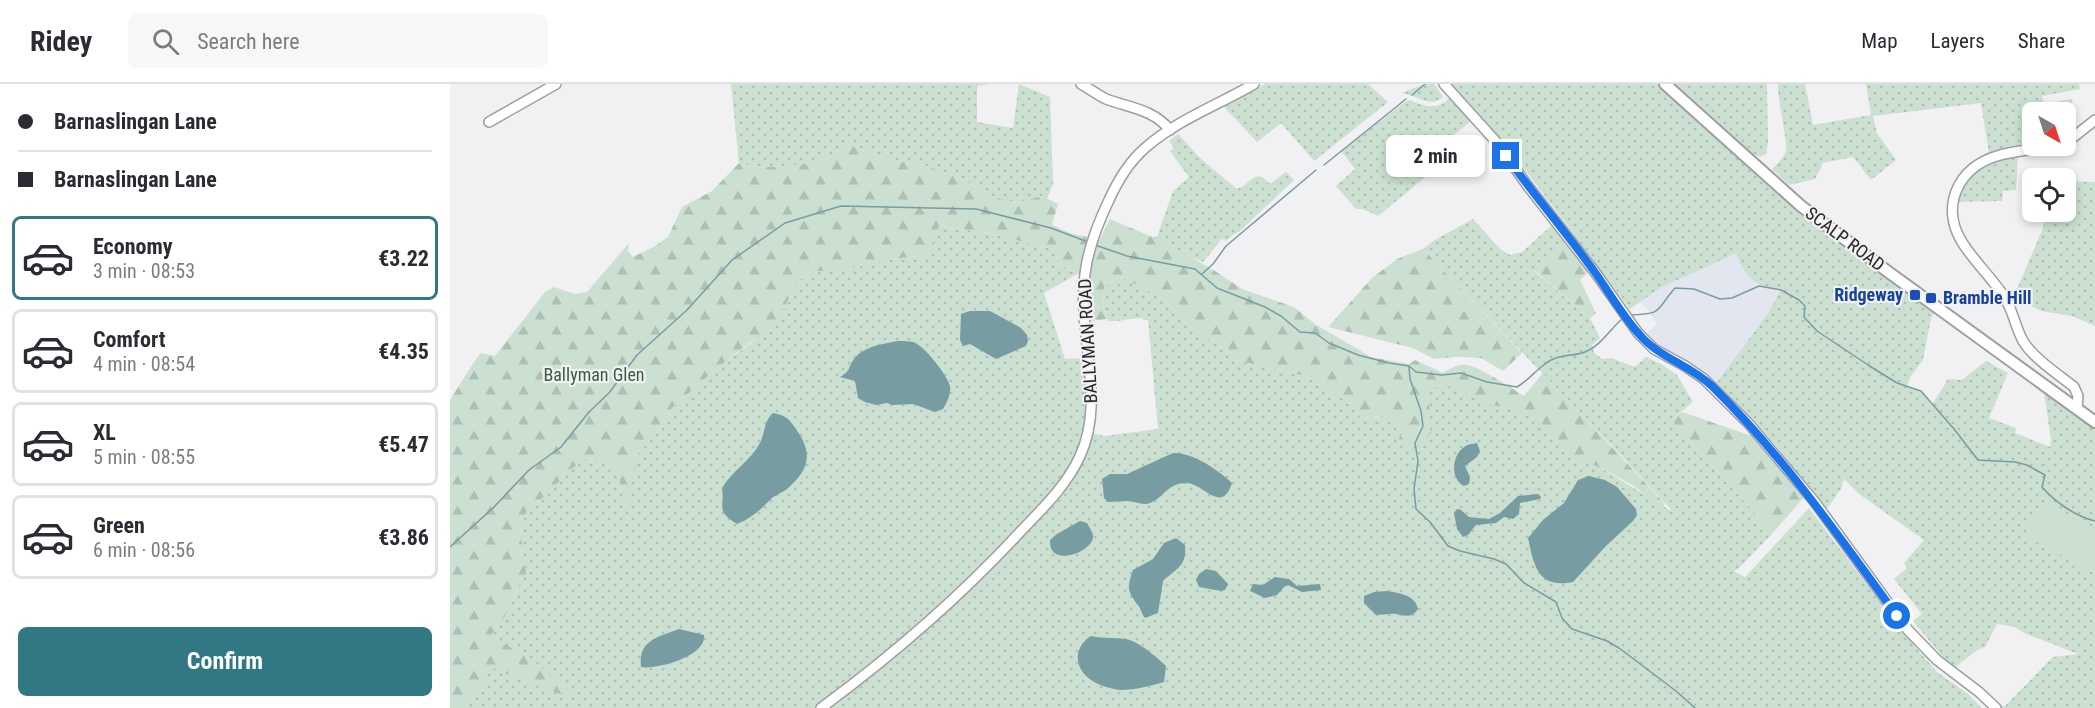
<!DOCTYPE html>
<html lang="en">
<head>
<meta charset="utf-8">
<style>
  body { margin:0; font-family:"Roboto Condensed",sans-serif; background:#f7f7f7; color:#2b2b33; height:100vh; display:flex; flex-direction:column; font-size:22px; white-space:nowrap }
  * { box-sizing:border-box; margin:0 }
  p { font-size:20px; color:#7c7c81 }
  .icon { flex:none; width:33px; height:33px; fill:none; stroke:currentColor; stroke-width:2; stroke-linecap:round; stroke-linejoin:round }
  .map { position:relative; flex:1; overflow:hidden }
  .details { display:flex; flex-direction:column; background:#fff; width:450px }
  .details>* { flex:none }
  .banner { display:grid; align-content:center; height:132px; padding:0 18px; background:#fff }
  .needle { width:39px; rotate:141deg }
  .fabs { position:absolute; left:1572px; top:18px; display:grid; gap:12px }
  .fabs a { display:grid; place-items:center; width:54px; height:54px; border-radius:9px; background:#fff; box-shadow:0 3px 9px #0003; font-size:30px }
  .end { position:absolute; width:27px; height:27px; margin:-14px; border:8px solid #1a73e8; background:#fff; box-shadow:0 0 0 3px #fff }
  .from { border-radius:50% }
  .bubble { position:absolute; height:42px; border-radius:9px; background:#fff; box-shadow:0 3px 9px #0003; font-size:20px; font-weight:700; line-height:42px; text-align:center }
  .banner b { display:flex; align-items:center; gap:21px; height:57px; font-size:22px }
  .banner b+b { border-top:2px solid #e1e1e2 }
  .banner i { width:15px; height:15px; background:#2b2b33 }
  ul { padding:0; list-style:none }
  li { display:flex; align-items:center; gap:18px; height:84px; margin:0 12px 9px; padding:0 6px; border:3px solid #e1e1e2; border-radius:9px }
  li div { flex:1 }
  li b { display:block; font-size:22px }
  li em { font-style:normal; font-weight:700 }
  li.current { border-color:#317784 }
  li>.icon { width:54px; height:54px; stroke-width:1.5 }
  .cta { display:flex; gap:12px; margin-top:auto; padding:12px 18px }
  .cta a { flex:1; height:69px; border-radius:9px; background:#317784; color:#fff; font-size:24px; font-weight:700; line-height:69px; text-align:center }
  header { display:flex; align-items:center; gap:36px; box-sizing:border-box; height:84px; padding:0 30px; background:#fff; border-bottom:2px solid #e1e1e2 }
  header strong { font-size:28px }
  nav { display:flex; gap:33px; margin-inline-start:auto; font-size:21px }
  .search { width:420px; height:54px; background:#f7f7f7; display:flex; align-items:center; gap:15px; box-sizing:border-box; padding:0 21px; border-radius:9px; color:#7c7c81; font-size:22px }
  main { display:flex; flex:1; min-height:0 }
  .map>svg:first-child { display:block }
  .built { fill:#e3e5ef }
  .grass { fill:url(#grass-dots) }
  .forest { fill:url(#forest-firs) }
  .pitch { fill:#cbe0d0 }
  .water { fill:#779da3 }
  .lines { fill:none; stroke-linecap:round; stroke-linejoin:round }
  .stream { stroke:#779da3; stroke-width:1.5 }
  .minor-casing { stroke:#9e9ea1; stroke-width:12 }
  .major-casing { stroke:#9e9ea1; stroke-width:14 }
  .minor { stroke:#fff; stroke-width:9 }
  .major { stroke:#fff; stroke-width:10 }
  .route { stroke:#1a73e8; stroke-width:8 }
  .transit-dot { fill:#1a4fb4; stroke:#f1f1f3; stroke-width:2 }
  .labels { text-anchor:middle; stroke-width:4.5; stroke-linejoin:round; paint-order:stroke }
  .street-label { font-size:18px; fill:#262627; stroke:#f1f1f3 }
  .transit-label { font-size:18px; font-weight:bold; fill:#164399; stroke:#f1f1f3; text-anchor:end }
  .park-label { font-size:18px; fill:#325f3f; stroke:#f1f1f3 }
</style>
</head>
<body>
<header>
<strong>Ridey</strong>
<div class="search"><svg class="icon" aria-label="search" viewBox="0 0 24 24"><circle cx="10" cy="10" r="6"/><path d="M15 15l6 6"/></svg>Search here</div>
<nav><a>Map</a><a>Layers</a><a>Share</a></nav>
</header>
<main>
<section class="details">
<div class="banner">
<b><i class="from"></i>Barnaslingan Lane</b>
<b><i></i>Barnaslingan Lane</b>
</div>
<ul>
<li class="current"><svg class="icon" aria-label="car" viewBox="0 0 24 24"><path d="M5 17H2v-5l4-1 3-4h7l3 4 3 1v5h-3M9 17h6M6 11h13"/><circle cx="7" cy="17" r="2"/><circle cx="17" cy="17" r="2"/></svg><div><b>Economy</b><p>3 min · 08:53</p></div><em>€3.22</em></li>
<li><svg class="icon" aria-label="car" viewBox="0 0 24 24"><path d="M5 17H2v-5l4-1 3-4h7l3 4 3 1v5h-3M9 17h6M6 11h13"/><circle cx="7" cy="17" r="2"/><circle cx="17" cy="17" r="2"/></svg><div><b>Comfort</b><p>4 min · 08:54</p></div><em>€4.35</em></li>
<li><svg class="icon" aria-label="car" viewBox="0 0 24 24"><path d="M5 17H2v-5l4-1 3-4h7l3 4 3 1v5h-3M9 17h6M6 11h13"/><circle cx="7" cy="17" r="2"/><circle cx="17" cy="17" r="2"/></svg><div><b>XL</b><p>5 min · 08:55</p></div><em>€5.47</em></li>
<li><svg class="icon" aria-label="car" viewBox="0 0 24 24"><path d="M5 17H2v-5l4-1 3-4h7l3 4 3 1v5h-3M9 17h6M6 11h13"/><circle cx="7" cy="17" r="2"/><circle cx="17" cy="17" r="2"/></svg><div><b>Green</b><p>6 min · 08:56</p></div><em>€3.86</em></li>
</ul>
<div class="cta"><a>Confirm</a></div>
</section>
<div class="map">
<svg width="1645" height="624" viewBox="0 0 1645 624">
  <defs>
    <pattern id="grass-dots" width="8" height="8" patternUnits="userSpaceOnUse" patternTransform="scale(1.5)"><rect width="8" height="8" fill="#cbe0d0"/><path d="M2 2h.1M6 6h.1" fill="none" stroke="#aec0b3" stroke-width="1.8" stroke-linecap="round"/></pattern>
    <pattern id="forest-firs" width="22" height="20" patternUnits="userSpaceOnUse" patternTransform="scale(1.5)"><rect width="22" height="20" fill="#cbe0d0"/><path d="M5 1l3.5 6h-7zM16 11l3.5 6h-7z" fill="#aec0b3"/></pattern>
  </defs>
  <rect width="100%" height="100%" fill="#f1f1f3"/>
  <path class="built" d="M 1287,169 L 1292,184 L 1299,193 L 1309,202 L 1331,206 L 1316,232 L 1265,301 L 1207,263 L 1194,252 L 1207,240 L 1197,224 L 1190,218 L 1210,204 Z"/>
  <path class="grass" d="M 281,0 L 539,0 L 527,2 L 527,38 L 563,44 L 569,0 L 600,13 L 603,100 L 597,115 L 592,112 L 567,119 L 544,113 L 514,96 L 474,81 L 440,76 L 401,61 C 391,66 381,72 370,76 C 350,83 309,86 289,79 Z
    M 815,0 L 918,0 L 938,18 L 864,77 L 831,39 L 807,58 L 774,23 Z
    M 975,0 L 984,0 L 993,13 C 979,25 966,10 951,9 Z
    M 1001,0 L 1210,0 L 1230,21 L 1350,130 L 1485,228 L 1481,234 L 1473,276 L 1460,293 L 1457,303 L 1471,307 L 1482,321 L 1498,295 L 1512,296 L 1536,277 L 1558,289 L 1539,334 L 1566,344 L 1565,349 L 1600,363 L 1601,356 L 1594,308 L 1645,344 L 1645,624 L 1551,624 L 1541,614 L 1554,623 L 1603,573 L 1628,570 L 1574,549 L 1565,543 L 1547,540 L 1535,563 L 1527,566 L 1503,585 L 1463,537 L 1472,530 L 1444,495 L 1457,484 L 1454,479 L 1474,456 L 1409,410 L 1394,395 L 1391,405 L 1376,426 L 1328,364 L 1265,301 L 1316,232 L 1331,206 C 1324,204 1314,204 1308,200 C 1297,194 1289,181 1287,169 L 1210,204 L 1180,225 L 1079,91 Z
    M 1222,0 L 1317,0 L 1318,59 L 1316,70 L 1310,73 L 1305,71 L 1259,32 L 1250,27 Z
    M 1328,0 L 1355,0 L 1363,41 L 1421,31 L 1416,0 L 1629,0 L 1630,5 L 1592,12 L 1594,20 L 1622,15 L 1625,45 L 1616,50 L 1616,28 L 1582,28 L 1582,59 L 1539,69 L 1531,19 L 1423,32 L 1427,49 L 1446,76 L 1421,96 L 1403,73 L 1372,79 L 1371,84 L 1365,95 L 1339,101 L 1322,85 C 1328,80 1334,73 1336,66 C 1338,58 1327,15 1328,0 Z
    M 999,15 L 1021,37 L 974,75 L 983,87 L 928,132 L 913,125 L 906,125 L 886,102 L 905,85 L 891,67 L 955,18 L 960,16 C 975,23 986,26 999,15 Z
    M 728,50 L 751,75 L 787,105 C 802,100 804,82 820,100 L 836,88 L 844,96 L 790,147 L 783,151 L 776,157 L 772,155 L 753,178 L 713,162 L 701,161 L 704,153 L 707,153 L 723,107 L 739,93 L 720,67 L 724,64 L 719,57 Z
    M 1568,72 L 1566,106 L 1553,107 L 1552,117 L 1505,118 C 1522,87 1531,76 1568,72 Z
    M 1616,97 L 1645,98 L 1645,242 L 1622,232 L 1591,227 L 1577,220 L 1567,205 L 1593,144 L 1595,128 L 1616,128 Z
    M 1023,135 L 1050,165 L 1060,171 L 1072,168 L 1103,140 L 1117,158 L 1084,187 L 1140,234 L 1150,254 L 1142,261 L 1144,269 L 1152,275 L 1161,274 L 1185,283 L 1196,273 L 1211,280 L 1227,291 L 1243,318 L 1221,336 L 1323,449 L 1288,485 L 1284,487 L 1295,493 L 1359,424 L 1455,551 L 1487,588 L 1518,610 L 1532,624 L 0,624 L 0,520 L 55,532 L 69,501 L 75,491 L 70,445 L 77,426 L 99,409 L 117,388 L 137,374 L 159,377 L 187,371 L 210,345 L 222,324 L 267,284 L 300,260 L 331,230 L 347,198 L 362,187 L 385,187 L 411,182 L 418,183 L 432,176 L 477,171 L 489,142 L 538,149 L 603,165 L 610,180 L 627,190 L 594,209 L 615,275 L 636,274 L 640,349 L 655,352 L 708,345 L 698,236 L 694,236 L 692,234 C 680,234 670,238 658,237 L 653,223 L 654,203 L 670,193 L 710,212 L 740,243 L 784,271 L 785,276 L 855,292 L 907,323 L 914,330 L 909,334 L 940,333 L 955,346 L 959,367 L 967,300 L 1037,298 L 1060,302 L 1151,384 L 1223,428 L 1166,366 L 973,165 L 983,157 Z"/>
  <path class="forest" d="M 401,61 L 440,76 L 474,81 L 514,96 L 544,113 L 567,119 L 592,112 L 608,120 L 602,141 L 623,150 L 650,155 L 660,135 L 712,157 L 762,185 L 792,205 L 844,223 L 865,240 L 921,273 L 959,280 L 965,276 L 993,289 C 1000,285 1007,280 1016,281 C 1028,281 1062,305 1074,312 L 1093,289 L 1215,420 L 1211,424 L 1184,402 L 1151,384 L 1130,376 L 1102,352 L 1089,337 L 1084,336 L 1076,329 L 1048,322 L 1034,321 L 1026,314 L 1020,312 L 1008,302 L 975,304 C 981,316 979,334 981,348 L 973,359 L 959,367 L 948,357 L 954,345 C 938,331 929,331 907,335 L 914,330 L 907,323 L 855,292 L 785,276 L 784,271 L 740,243 L 710,212 L 670,193 L 654,203 L 653,223 L 657,235 L 641,237 L 639,194 L 627,190 L 609,179 L 603,165 L 538,149 L 489,142 L 478,171 L 432,176 L 418,183 L 411,182 L 385,187 L 362,187 L 347,198 L 331,230 L 322,242 L 267,284 L 222,324 L 210,345 L 187,371 L 176,431 L 171,399 L 159,377 L 137,374 L 117,388 L 99,409 L 77,426 L 70,445 L 76,491 L 69,501 L 55,532 L 40,553 L 78,572 L 121,608 L 116,613 C 91,600 64,594 38,582 L 38,597 L 15,618 L 16,624 L 0,624 L 0,316 L 26,275 L 31,269 L 45,272 L 95,208 L 104,203 L 125,210 L 137,208 L 179,159 L 178,167 L 183,173 L 205,162 L 218,153 L 232,123 L 262,107 L 289,79 C 309,86 350,83 370,76 C 381,72 391,66 401,61 Z
    M 1117,158 L 1139,187 L 1130,196 L 1146,229 L 1140,234 L 1084,186 Z
    M 973,165 L 1072,269 L 1053,287 L 1031,274 L 1006,273 L 984,275 L 963,264 L 878,243 L 922,194 L 947,175 Z
    M 1232,328 L 1302,352 L 1354,413 L 1323,449 L 1221,336 Z"/>
  <path class="pitch" d="M 1594,422 L 1599,422 L 1645,446 L 1645,489 L 1577,453 L 1577,446 L 1590,423 Z"/>
  <path class="water" d="M 520,227 L 540,227 L 571,244 L 577,251 L 578,257 L 576,262 L 546,275 L 520,260 L 513,262 L 510,256 L 511,230 Z
    M 448,257 C 453,257 458,257 463,258 C 474,261 497,291 500,302 C 501,310 497,319 493,325 L 485,328 L 463,320 L 443,321 L 437,319 L 426,321 L 415,318 L 408,314 L 405,297 L 390,293 C 402,286 397,284 404,275 C 414,262 433,260 448,257 Z
    M 323,329 C 338,332 340,336 348,348 C 364,372 357,388 337,405 C 332,409 325,411 321,415 C 310,426 302,434 287,440 C 265,426 275,424 272,404 C 282,387 300,377 310,359 C 315,349 314,337 323,329 Z
    M 1027,359 L 1030,367 L 1027,373 L 1015,382 L 1020,393 L 1019,400 L 1014,402 C 1000,395 1002,372 1013,364 C 1017,360 1022,360 1027,359 Z
    M 723,369 C 743,368 768,386 782,399 C 772,431 754,400 737,399 C 717,399 715,413 700,419 C 693,422 685,417 677,417 C 670,417 665,418 658,418 L 654,414 L 652,395 L 660,390 L 677,390 Z
    M 1139,392 L 1155,396 L 1167,403 L 1186,425 L 1187,431 L 1183,437 L 1156,462 L 1123,498 C 1088,505 1084,482 1078,454 L 1093,436 L 1114,419 L 1128,396 Z
    M 1088,410 L 1091,413 L 1090,415 L 1070,419 L 1069,430 L 1063,435 L 1054,433 L 1046,439 L 1026,441 L 1018,451 L 1013,453 L 1007,445 L 1004,429 L 1007,425 L 1011,426 L 1019,433 L 1039,435 L 1050,429 L 1068,412 Z
    M 630,437 L 637,439 C 639,443 643,448 643,452 C 644,468 598,485 600,456 L 607,450 Z
    M 726,454 L 735,461 C 737,482 727,484 713,497 L 708,529 L 695,534 C 691,529 691,524 687,520 C 677,506 677,504 683,486 L 703,475 L 714,459 Z
    M 756,485 L 766,487 L 778,500 L 775,506 L 771,507 L 749,503 L 746,496 L 749,490 Z
    M 825,493 L 839,495 L 847,502 L 870,500 L 871,506 L 852,508 L 838,501 L 834,503 L 827,511 L 815,514 L 800,507 L 803,500 L 813,501 Z
    M 937,507 C 950,509 965,511 968,525 C 962,534 956,532 946,530 C 940,529 932,531 926,531 L 914,519 L 914,512 L 924,508 Z
    M 229,545 L 254,551 C 257,572 207,586 191,583 C 188,556 208,553 229,545 Z
    M 641,552 C 654,555 668,553 680,556 C 693,561 706,573 716,582 L 714,598 C 700,602 685,606 671,606 C 660,605 644,600 636,592 C 623,579 626,561 641,552 Z"/>
  <g class="lines">
    <path class="stream" d="M 962,11 L 975,0
      M 874,81 L 956,15
      M 645,161 L 677,172 L 745,185 L 767,204 L 815,223 L 831,232 L 850,248 L 865,249 L 879,259 L 908,271 L 939,279 L 959,282 L 966,288 L 992,291 L 1011,289 L 1037,298 L 1067,303 C 1079,296 1084,288 1095,280 C 1107,270 1121,273 1135,268 C 1151,262 1160,245 1173,234
      M 752,190 L 763,180 L 776,162 L 866,86
      M 1180,231 C 1214,230 1205,227 1225,204 L 1244,205 L 1270,215 L 1282,214 L 1309,202 L 1331,206 L 1349,216 L 1355,222 L 1354,233 L 1367,247 L 1418,281 L 1447,299 L 1471,307 L 1504,345 L 1528,376 L 1565,378 L 1577,381 L 1595,391 L 1592,403 C 1605,418 1625,432 1645,437
      M 959,283 L 960,295 L 971,327 L 973,342 L 965,359 L 968,377 L 964,405 L 966,425 L 980,438 L 998,462 L 1010,467 L 1044,475 L 1056,480 L 1074,499 L 1106,518 L 1112,534 L 1122,545 L 1157,557 L 1169,564 L 1226,607 L 1245,624
      M 0,463 L 43,424 L 79,386 L 111,363 L 139,328 L 159,309 L 187,271 L 237,226 L 282,176 L 335,139 L 391,122 L 526,125 L 601,144 L 638,158"/>
    <defs>
      <path id="minor" d="M 631,0 C 640,5 648,11 656,15 C 680,24 703,25 720,46
        M 994,0 L 1049,61 L 1077,101 L 1145,188 L 1188,249 L 1204,265 L 1235,282 L 1254,295 L 1299,340 L 1364,417 L 1458,546 L 1487,576 L 1529,608 L 1546,624
        M 39,38 L 106,0
        M 1616,59 L 1645,36
        M 1605,62 C 1586,66 1566,66 1547,72 C 1508,83 1490,123 1512,158 C 1523,176 1539,191 1551,208 C 1563,223 1564,241 1573,257 C 1583,274 1609,291 1624,303 L 1628,312 L 1627,325
        M 371,624 C 443,571 511,512 571,447 C 593,424 617,401 630,372 C 648,333 640,293 636,252 C 629,198 636,164 659,116 C 668,96 678,79 695,64 C 727,36 768,21 804,0"/>
      <path id="major" d="M 1215,0 L 1351,122 L 1437,187 L 1645,338"/>
    </defs>
    <use href="#minor" class="minor-casing"/>
    <use href="#major" class="major-casing"/>
    <use href="#minor" class="minor"/>
    <use href="#major" class="major"/>
  </g>
  <g class="lines">
    <path class="route" d="M 1056,72 C 1084,111 1116,148 1144,187 C 1159,208 1172,231 1189,250 C 1209,274 1240,281 1262,302 C 1333,372 1389,452 1447,532"/>
  </g>
  <g class="transit-dot">
    <rect x="1459" y="205" width="12" height="12" rx="3"/>
    <rect x="1475" y="208" width="12" height="12" rx="3"/>
  </g>
  <g class="labels">
    <g class="street-label">
      <text transform="translate(1395 155) rotate(37)" y="6">SCALP ROAD</text>
      <text transform="translate(638 257) rotate(-93)" y="6">BALLYMAN ROAD</text>
    </g>
    <g class="transit-label">
      <text x="1453" y="217">Ridgeway</text>
      <text x="1493" y="220" text-anchor="start">Bramble Hill</text>
    </g>
    <g class="park-label">
      <text x="144" y="297">Ballyman Glen</text>
    </g>
  </g>
</svg>
<div class="fabs">
<a><svg class="needle" viewBox="-14 -14 28 28"><path d="M0-13l5 13h-10z" fill="#e53935"/><path d="M0 13l5-13h-10z" fill="#7c7c81"/></svg></a>
<a><svg class="icon" aria-label="locate" viewBox="0 0 24 24"><circle cx="12" cy="12" r="6"/><path d="M12 2v4M12 18v4M2 12h4M18 12h4"/></svg></a>
</div>
<i class="end from" style="left:1447px;top:532px"></i>
<i class="end" style="left:1056px;top:72px"></i>
<div class="bubble" style="left:936px;top:51px;width:99px">2 min</div>
</div>
</main>
</body>
</html>
